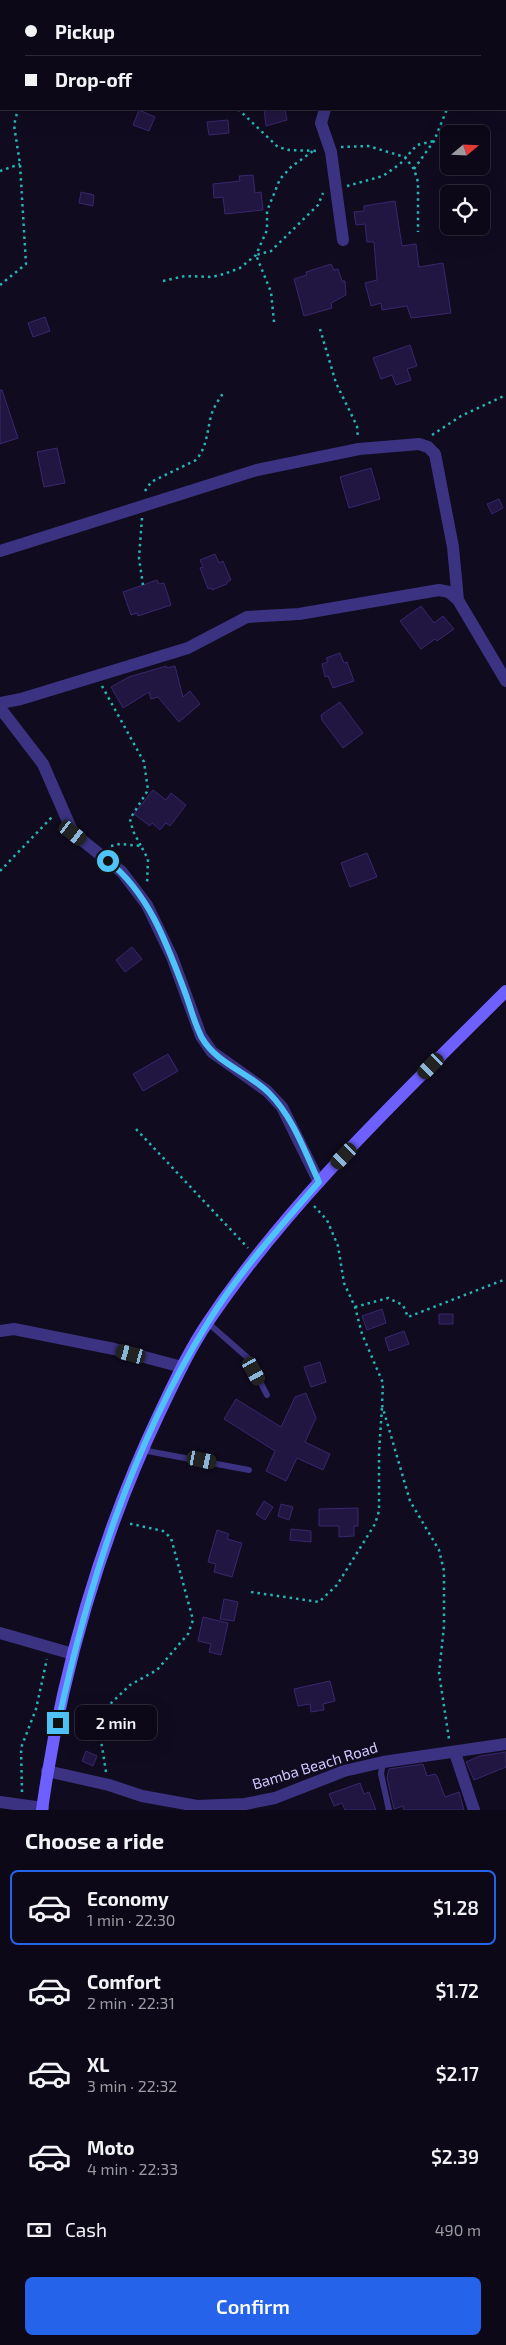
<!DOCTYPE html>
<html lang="en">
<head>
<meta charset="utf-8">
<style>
  body { margin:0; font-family:"Exo 2",sans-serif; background:#151120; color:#f1f3f6; height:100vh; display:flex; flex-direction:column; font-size:19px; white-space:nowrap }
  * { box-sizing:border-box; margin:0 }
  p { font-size:16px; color:#9a9aa1 }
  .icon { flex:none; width:28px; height:28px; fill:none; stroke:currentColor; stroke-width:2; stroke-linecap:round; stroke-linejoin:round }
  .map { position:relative; height:1810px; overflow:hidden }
  .details { display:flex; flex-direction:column; background:#0c0817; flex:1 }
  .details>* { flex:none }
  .banner { position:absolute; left:0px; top:0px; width:506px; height:110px; box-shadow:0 5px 20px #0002,0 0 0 1px #2c2936; display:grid; align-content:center; height:110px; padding:0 25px; background:#0c0817 }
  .needle { width:32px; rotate:71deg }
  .tools { position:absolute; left:440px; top:125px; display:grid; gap:10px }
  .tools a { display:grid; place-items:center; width:50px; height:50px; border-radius:8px; background:#0c0817; box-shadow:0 5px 20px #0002,0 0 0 1px #2c2936; font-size:25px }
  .end { position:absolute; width:22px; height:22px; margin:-11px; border:6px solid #4fc3f7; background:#111; box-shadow:0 0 0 2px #111 }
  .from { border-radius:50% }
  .bubble { position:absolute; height:35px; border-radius:8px; background:#0c0817; box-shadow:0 5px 20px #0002,0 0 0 1px #2c2936; font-size:16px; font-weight:600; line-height:35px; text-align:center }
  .car { position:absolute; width:15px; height:30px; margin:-15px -8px; border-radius:6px; box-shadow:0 0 4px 1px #0007; background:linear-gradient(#222 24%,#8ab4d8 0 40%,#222 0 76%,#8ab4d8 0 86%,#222 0) }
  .banner b { display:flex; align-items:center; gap:18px; height:48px; font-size:19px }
  .banner b+b { border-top:1px solid #2c2936 }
  .banner i { width:12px; height:12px; background:#f1f3f6 }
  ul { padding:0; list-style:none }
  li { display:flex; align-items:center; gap:15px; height:75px; margin:0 10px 8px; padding:0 15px; border:2px solid transparent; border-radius:8px }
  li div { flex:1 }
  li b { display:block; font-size:19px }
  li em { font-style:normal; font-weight:600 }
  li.on { border-color:#2563eb }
  li>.icon { width:45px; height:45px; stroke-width:1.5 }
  h2 { padding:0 25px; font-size:22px; line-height:60px }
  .pay { display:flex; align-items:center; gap:12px; height:55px; padding:0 25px; font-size:19px }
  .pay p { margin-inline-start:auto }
  .primary-button { display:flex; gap:10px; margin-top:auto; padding:10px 25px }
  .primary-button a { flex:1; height:58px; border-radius:8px; background:#2563eb; color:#fff; font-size:20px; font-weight:600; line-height:58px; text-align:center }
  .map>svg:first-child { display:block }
  .building { fill:#211641; stroke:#39276e }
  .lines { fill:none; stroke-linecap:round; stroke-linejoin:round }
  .path { stroke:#26b4b5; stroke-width:2.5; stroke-dasharray:2.5 4; stroke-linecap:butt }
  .service { stroke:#3b3381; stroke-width:6 }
  .minor { stroke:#3b3381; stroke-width:12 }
  .secondary { stroke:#6e60ff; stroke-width:12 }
  .route { stroke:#4fc3f7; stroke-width:6 }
  .labels { text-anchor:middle; stroke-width:5; stroke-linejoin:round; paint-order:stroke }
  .street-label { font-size:15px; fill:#d2c9ff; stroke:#100b1f }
</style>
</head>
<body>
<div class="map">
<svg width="506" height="1810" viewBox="0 0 506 1810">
  <rect width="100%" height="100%" fill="#100b1f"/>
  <path class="building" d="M 264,109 L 285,109 L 287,120 L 266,126 Z
    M 139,110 L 155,117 L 149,131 L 133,125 Z
    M 228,120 L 229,133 L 209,135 L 207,122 Z
    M 253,175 L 255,193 L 261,192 L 263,210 L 225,214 L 223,197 L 214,198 L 213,184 L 240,181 L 239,176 Z
    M 81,192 L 94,195 L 93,206 L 79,203 Z
    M 395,201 L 402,246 L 416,244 L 419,267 L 443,263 L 451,313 L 411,318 L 407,306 L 382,310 L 381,303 L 371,306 L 365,283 L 377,280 L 374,242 L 367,242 L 365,224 L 356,225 L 354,212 L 364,211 L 364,206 Z
    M 331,264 L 334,270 L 338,269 L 342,281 L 345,281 L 346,295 L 331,303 L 332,308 L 304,316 L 294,279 L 307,275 L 306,272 Z
    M 45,317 L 50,331 L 33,337 L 28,323 Z
    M 410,345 L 417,366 L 407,369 L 411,380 L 396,385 L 392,375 L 381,379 L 373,358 Z
    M 0,390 L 2,390 L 18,438 L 0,444 Z
    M 57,448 L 65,483 L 44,487 L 37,452 Z
    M 371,468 L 380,499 L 349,508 L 340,477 Z
    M 499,499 L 503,508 L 492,514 L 487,504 Z
    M 215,554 L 219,563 L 223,561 L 231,580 L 227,582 L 227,584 L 212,590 L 211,588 L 208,589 L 200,568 L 203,567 L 200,560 Z
    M 157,580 L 159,584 L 164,583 L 171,605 L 138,616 L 137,613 L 131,615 L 123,592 Z
    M 421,606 L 434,623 L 443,616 L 454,629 L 437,641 L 435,639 L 421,649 L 400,621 Z
    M 340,653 L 344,663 L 347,662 L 354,681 L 333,688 L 328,676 L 325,677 L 322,664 L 328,662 L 326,658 Z
    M 166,666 L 167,668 L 175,666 L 183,697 L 190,691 L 200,704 L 179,722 L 158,697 L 151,699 L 149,692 L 123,708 L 111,687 L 129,677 Z
    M 340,702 L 363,733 L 343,748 L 322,720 L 321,715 Z
    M 153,790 L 166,800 L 171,793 L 186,805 L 170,826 L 166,823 L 160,830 L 152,823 L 150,826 L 134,814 Z
    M 367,853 L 377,877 L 350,887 L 341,863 Z
    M 132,947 L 142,959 L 125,972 L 116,960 Z
    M 168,1054 L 178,1071 L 143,1091 L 133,1074 Z
    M 382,1309 L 386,1323 L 367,1330 L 362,1316 Z
    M 439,1314 L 453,1314 L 453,1324 L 439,1324 Z
    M 404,1331 L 409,1344 L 389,1351 L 385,1338 Z
    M 320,1362 L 326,1382 L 311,1387 L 304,1367 Z
    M 306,1393 L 316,1418 L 305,1442 L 330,1454 L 323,1470 L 297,1458 L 286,1481 L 266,1471 L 275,1451 L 224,1419 L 236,1399 L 281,1427 L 295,1397 Z
    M 264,1501 L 273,1507 L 265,1520 L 256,1514 Z
    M 281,1504 L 293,1507 L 289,1520 L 278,1516 Z
    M 358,1508 L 358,1526 L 354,1526 L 354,1536 L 339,1537 L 339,1526 L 319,1526 L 319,1509 Z
    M 291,1529 L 311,1531 L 311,1542 L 290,1540 Z
    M 217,1530 L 229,1534 L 227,1539 L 242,1543 L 232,1577 L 214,1572 L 216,1564 L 208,1562 Z
    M 224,1599 L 238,1602 L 234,1621 L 220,1619 Z
    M 203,1617 L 228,1623 L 221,1655 L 209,1652 L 211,1644 L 198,1641 Z
    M 330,1681 L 335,1701 L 323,1704 L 324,1710 L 311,1712 L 310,1704 L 298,1706 L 294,1689 Z
    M 86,1751 L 97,1756 L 93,1766 L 82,1761 Z
    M 506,1752 L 506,1767 L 474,1780 L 466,1762 L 480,1756 Z
    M 423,1764 L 427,1776 L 435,1774 L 437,1776 L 445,1797 L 459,1792 L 464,1810 L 404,1810 L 403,1806 L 394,1809 L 387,1778 L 389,1769 Z
    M 360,1783 L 364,1794 L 369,1792 L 376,1810 L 345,1810 L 342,1803 L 334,1806 L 329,1794 Z"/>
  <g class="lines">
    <path class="path" d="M 15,0 L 16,1
      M 167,0 L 167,1
      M 238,109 L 278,147 L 289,150 L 318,151
      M 341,147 L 368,146 L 405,157 L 414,169 L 418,182 L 418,232
      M 414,169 L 434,141 L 447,109
      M 0,171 L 20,164
      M 347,186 L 383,176 L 400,164 L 417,145 L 434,141
      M 163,281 L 185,276 L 212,277 L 224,274 L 240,268 L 256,255 L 267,230 L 267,211 L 280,179 L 291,167 L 313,151
      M 0,285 L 26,264 L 20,164 L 14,125 L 18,109
      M 274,322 L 271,292 L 256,255 L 271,251 L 318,205 L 323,193
      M 320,329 L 336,383 L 357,426 L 358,438
      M 432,435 L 461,416 L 506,395
      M 145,491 L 151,482 L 196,460 C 207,447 207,432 211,416 C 213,408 219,399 224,392
      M 142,518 L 139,558 L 143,585
      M 102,686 L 144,762 L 148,790 L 130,819 L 133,831 L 141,846
      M 111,846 L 120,844 L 141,846 L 148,859 L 147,885
      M 0,871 L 53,816
      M 136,1129 L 248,1248
      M 314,1206 L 327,1220 L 338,1246 L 344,1283 L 355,1307 L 362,1334 L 383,1383 L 382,1405 L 410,1501 L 439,1550 L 444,1571 L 444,1626 L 439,1673 L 449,1739
      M 355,1307 L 388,1298 L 403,1305 L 408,1317 L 506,1279
      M 251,1592 L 319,1602 L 337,1585 L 375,1524 L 379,1511 L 379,1453 L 382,1407
      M 106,1772 L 100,1734 L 106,1708 L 130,1685 L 157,1670 L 188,1634 L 193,1620 L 171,1538 L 163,1531 L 127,1523
      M 22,1792 L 21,1748 L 36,1709 L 47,1659"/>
    <path class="service" d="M 208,1323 L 248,1358 L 267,1395
      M 142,1450 L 249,1470
      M 383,1762 L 381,1774 L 389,1810"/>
    <path class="minor" d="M 333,1 L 333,0
      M 325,109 L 321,123 L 331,152 L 343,240
      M 0,551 L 257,470 L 359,449 L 419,444 L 428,447 L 435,454 L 453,547 L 458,600
      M 0,703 L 21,699 L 188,648 L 247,617 L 299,614 L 439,590 L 449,592 L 458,600 L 506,681
      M 0,708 L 43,764 L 73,833 L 122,872 L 147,905 L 172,957 L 201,1036 L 212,1052 L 267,1091 L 282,1107 L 319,1182
      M 0,1331 L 14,1329 L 114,1349 L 182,1367
      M 0,1633 L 73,1654
      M 455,1753 L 474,1810
      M 47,1771 L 109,1785 L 142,1796 L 197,1806 L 245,1804 L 275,1798 L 344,1771 L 383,1762 L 506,1744
      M 0,1802 L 43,1808"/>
    <path class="secondary" d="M 42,1810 C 61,1674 101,1536 160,1412 C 175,1381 189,1350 208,1322 C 289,1201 403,1094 506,991"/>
  </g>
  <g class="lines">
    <path class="route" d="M 58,1723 C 88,1585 132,1445 207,1324 C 238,1273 280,1227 319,1182 C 305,1152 293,1117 269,1093 C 248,1072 217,1064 202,1038 C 195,1025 191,1009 186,995 C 168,947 150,894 108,861"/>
  </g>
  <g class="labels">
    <g class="street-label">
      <text transform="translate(315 1766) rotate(-17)" y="5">Bamba Beach Road</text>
    </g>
  </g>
</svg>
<div class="tools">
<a><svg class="needle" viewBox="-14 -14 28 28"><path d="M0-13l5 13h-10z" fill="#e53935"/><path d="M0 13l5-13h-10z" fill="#9a9aa1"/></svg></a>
<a><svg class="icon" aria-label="locate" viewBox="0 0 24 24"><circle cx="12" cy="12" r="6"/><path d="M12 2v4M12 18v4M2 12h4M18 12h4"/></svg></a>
</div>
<i class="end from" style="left:108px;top:861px"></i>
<i class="end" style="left:58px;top:1723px"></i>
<div class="bubble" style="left:75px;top:1705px;width:82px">2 min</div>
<i class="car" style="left:73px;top:833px;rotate:128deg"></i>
<i class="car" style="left:431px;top:1066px;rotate:224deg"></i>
<i class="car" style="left:344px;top:1156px;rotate:224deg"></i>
<i class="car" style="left:131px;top:1354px;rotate:285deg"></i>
<i class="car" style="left:254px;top:1371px;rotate:151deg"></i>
<i class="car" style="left:202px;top:1460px;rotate:102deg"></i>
<div class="banner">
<b><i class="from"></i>Pickup</b>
<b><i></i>Drop-off</b>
</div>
</div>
<section class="details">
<h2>Choose a ride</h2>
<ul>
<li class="on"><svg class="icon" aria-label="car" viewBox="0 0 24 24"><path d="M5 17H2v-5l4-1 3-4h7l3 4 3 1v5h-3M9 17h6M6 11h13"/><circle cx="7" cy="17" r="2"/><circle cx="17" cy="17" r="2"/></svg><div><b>Economy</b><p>1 min · 22:30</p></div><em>$1.28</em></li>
<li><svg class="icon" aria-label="car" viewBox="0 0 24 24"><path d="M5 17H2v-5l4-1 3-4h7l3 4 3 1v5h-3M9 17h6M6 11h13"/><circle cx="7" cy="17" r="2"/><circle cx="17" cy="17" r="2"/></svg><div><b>Comfort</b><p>2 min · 22:31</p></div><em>$1.72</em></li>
<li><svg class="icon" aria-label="car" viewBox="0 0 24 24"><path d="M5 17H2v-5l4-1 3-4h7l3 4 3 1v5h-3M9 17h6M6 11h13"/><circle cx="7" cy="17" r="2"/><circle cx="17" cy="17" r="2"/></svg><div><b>XL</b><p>3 min · 22:32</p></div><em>$2.17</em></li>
<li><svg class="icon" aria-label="car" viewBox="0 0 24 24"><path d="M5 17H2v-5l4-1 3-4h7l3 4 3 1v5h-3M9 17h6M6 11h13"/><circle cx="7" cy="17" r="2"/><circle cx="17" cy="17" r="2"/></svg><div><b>Moto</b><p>4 min · 22:33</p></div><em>$2.39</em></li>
</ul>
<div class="pay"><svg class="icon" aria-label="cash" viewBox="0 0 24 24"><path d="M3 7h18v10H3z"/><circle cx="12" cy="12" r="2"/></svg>Cash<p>490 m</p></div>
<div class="primary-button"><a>Confirm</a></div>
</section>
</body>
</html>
